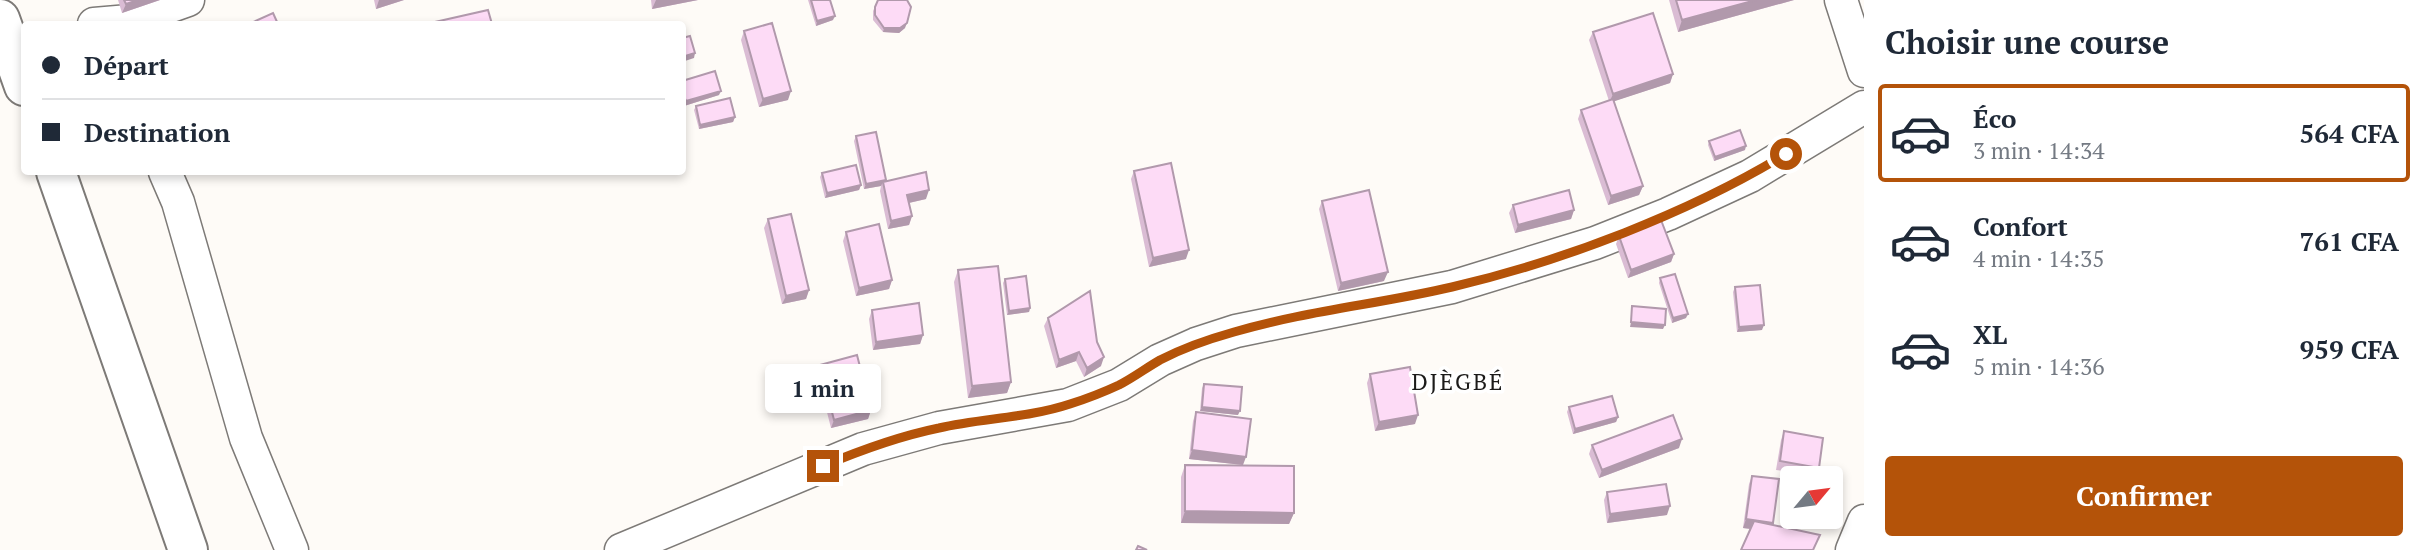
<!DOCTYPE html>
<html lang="fr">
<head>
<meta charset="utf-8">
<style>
  body { margin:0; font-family:"PT Serif",serif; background:#f2f2f3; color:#1f2937; height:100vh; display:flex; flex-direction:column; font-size:26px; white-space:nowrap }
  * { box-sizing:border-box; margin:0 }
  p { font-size:23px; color:#747a83 }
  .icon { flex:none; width:38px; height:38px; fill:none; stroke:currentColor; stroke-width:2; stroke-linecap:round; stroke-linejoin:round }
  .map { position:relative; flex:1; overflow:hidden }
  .details { display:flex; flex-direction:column; background:#fff; width:560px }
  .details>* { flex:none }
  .hud { position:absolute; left:21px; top:21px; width:665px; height:154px; border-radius:7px; box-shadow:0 4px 10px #0003; display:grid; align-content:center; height:154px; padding:0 21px; background:#fff }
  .needle { width:46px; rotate:61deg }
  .buttons { position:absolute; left:1780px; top:466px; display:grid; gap:14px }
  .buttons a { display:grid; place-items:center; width:63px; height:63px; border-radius:7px; background:#fff; box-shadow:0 4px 10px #0003; font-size:35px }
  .end { position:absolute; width:32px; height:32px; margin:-16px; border:9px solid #b45309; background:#fff; box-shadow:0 0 0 4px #fff }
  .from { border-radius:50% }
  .bubble { position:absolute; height:49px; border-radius:7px; background:#fff; box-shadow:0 4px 10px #0003; font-size:23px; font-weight:600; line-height:49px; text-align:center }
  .hud b { display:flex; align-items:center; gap:24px; height:66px; font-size:26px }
  .hud b+b { border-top:2px solid #e0e1e3 }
  .hud i { width:18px; height:18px; background:#1f2937 }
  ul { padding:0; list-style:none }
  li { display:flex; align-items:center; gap:21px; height:98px; margin:0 14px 10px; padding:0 7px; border:4px solid transparent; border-radius:7px }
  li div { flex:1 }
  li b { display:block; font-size:26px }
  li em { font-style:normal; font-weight:600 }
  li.on { border-color:#b45309 }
  li>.icon { width:63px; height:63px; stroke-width:1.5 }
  h2 { padding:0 21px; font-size:32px; line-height:84px }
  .cta { display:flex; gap:14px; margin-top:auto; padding:14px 21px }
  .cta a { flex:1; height:80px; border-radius:7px; background:#b45309; color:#fff; font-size:28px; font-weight:600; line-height:80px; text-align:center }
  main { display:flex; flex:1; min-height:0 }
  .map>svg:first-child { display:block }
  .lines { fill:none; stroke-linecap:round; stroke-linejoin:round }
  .minor-casing { stroke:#7d7a77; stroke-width:35 }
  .major-casing { stroke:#7d7a77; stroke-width:42 }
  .minor { stroke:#fff; stroke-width:32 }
  .major { stroke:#fff; stroke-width:38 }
  .wall { fill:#dabcd4 }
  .shaded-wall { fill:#b199ac }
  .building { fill:#fddbf6; stroke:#b199ac; stroke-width:2 }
  .route { stroke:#b45309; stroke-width:9 }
  .labels { text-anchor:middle; stroke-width:7; stroke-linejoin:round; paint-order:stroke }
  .quarter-label { font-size:23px; letter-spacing:2px; fill:#1c1b1a; stroke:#fff }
</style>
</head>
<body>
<main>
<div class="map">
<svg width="1864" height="550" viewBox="0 0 1864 550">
  <rect width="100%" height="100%" fill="#fefbf7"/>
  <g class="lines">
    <defs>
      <path id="minor" d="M 1841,0 L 1864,71
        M 94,24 L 129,21 L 188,0
        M 165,172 L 178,202 L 246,438 L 292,550
        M 621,550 L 863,449 L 939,428 L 1068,405 L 1119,385 L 1160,360 L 1196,344 L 1236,331 L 1452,287 L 1595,243 L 1668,214 L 1750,176 L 1864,107
        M 1852,550 L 1864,521"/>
      <path id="major" d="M 0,19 L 24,86
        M 56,172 L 188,550"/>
    </defs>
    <use href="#minor" class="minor-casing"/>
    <use href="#major" class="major-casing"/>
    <use href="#minor" class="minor"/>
    <use href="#major" class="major"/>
  </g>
  <path class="wall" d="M 118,0 L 160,0 L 122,13 Z
    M 374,0 L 404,0 L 376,9 Z
    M 651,0 L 698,0 L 652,9 Z
    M 808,0 L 830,0 L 833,20 L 816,26 Z
    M 878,0 L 905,28 L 899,33 L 883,32 L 873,20 L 873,11 Z
    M 1669,0 L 1794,0 L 1678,32 Z
    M 744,31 L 788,100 L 759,107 L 741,40 Z
    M 1593,32 L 1673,74 L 1670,83 L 1614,101 L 1643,186 L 1639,195 L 1608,205 L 1578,119 L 1581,110 L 1609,101 L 1589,40 Z
    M 682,81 L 719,95 L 684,106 L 682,101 Z
    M 696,106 L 735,117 L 733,122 L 699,129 L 694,110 Z
    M 856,136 L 886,180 L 926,199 L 909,203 L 912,216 L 909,225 L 888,229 L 880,191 L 881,186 L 864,189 L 854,141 Z
    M 1709,141 L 1745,150 L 1714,161 L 1708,145 Z
    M 1134,171 L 1186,259 L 1149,267 L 1131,179 Z
    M 822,173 L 861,185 L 859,190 L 825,198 L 820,177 Z
    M 1322,201 L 1384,281 L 1338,291 L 1319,209 Z
    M 1513,205 L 1574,210 L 1571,219 L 1515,233 L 1509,213 Z
    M 768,219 L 809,290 L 806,299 L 782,304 L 764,228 Z
    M 846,232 L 892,280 L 889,289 L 856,296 L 843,241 Z
    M 1619,236 L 1674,254 L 1671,262 L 1628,278 L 1616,244 Z
    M 958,270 L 1011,382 L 1007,393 L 968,398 L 954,282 Z
    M 1660,278 L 1686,318 L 1672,323 L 1659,283 Z
    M 1005,279 L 1030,308 L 1029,312 L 1007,315 L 1003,283 Z
    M 1735,287 L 1762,330 L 1737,332 L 1733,292 Z
    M 872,310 L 923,335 L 920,344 L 873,350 L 869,319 Z
    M 1048,318 L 1097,342 L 1101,366 L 1084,377 L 1076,361 L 1056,368 L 1044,326 Z
    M 820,365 L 871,410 L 868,419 L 831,428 L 817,373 Z
    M 1370,374 L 1415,424 L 1375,431 L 1367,383 Z
    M 1204,384 L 1238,415 L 1200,411 L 1202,388 Z
    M 1569,407 L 1618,417 L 1616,422 L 1573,434 L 1567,412 Z
    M 1196,412 L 1243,465 L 1189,459 L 1193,421 Z
    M 1784,431 L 1819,468 L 1815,476 L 1776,470 L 1781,440 Z
    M 1592,445 L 1679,448 L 1599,478 L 1589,454 Z
    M 1185,465 L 1294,513 L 1289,524 L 1181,523 L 1181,477 Z
    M 1752,476 L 1773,523 L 1772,525 L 1750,529 L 1743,528 L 1749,484 Z
    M 1607,492 L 1667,515 L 1607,523 L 1604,500 Z"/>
  <path class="shaded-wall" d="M 138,0 L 160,0 L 122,13 L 126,4 Z
    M 379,0 L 404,0 L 376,9 Z
    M 656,0 L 698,0 L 652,9 Z
    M 1756,0 L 1794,0 L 1678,32 L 1682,20 Z
    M 835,16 L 833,20 L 816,26 L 817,21 Z
    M 907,23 L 905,28 L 899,33 L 883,32 L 884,28 Z
    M 695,53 L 694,58 L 682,62 L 682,57 Z
    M 1673,74 L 1670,83 L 1609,103 L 1613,94 Z
    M 721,91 L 719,95 L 684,106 L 686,101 Z
    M 791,91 L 788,100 L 759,107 L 763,99 Z
    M 735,117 L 733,122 L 699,129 L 700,125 Z
    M 1746,146 L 1745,150 L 1714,161 L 1715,157 Z
    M 886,180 L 883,182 L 881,186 L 864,189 L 866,184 Z
    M 861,185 L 859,190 L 825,198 L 827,193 Z
    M 1643,186 L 1639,195 L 1608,205 L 1611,196 Z
    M 929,190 L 926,199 L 904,204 L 907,195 Z
    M 1574,210 L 1571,219 L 1515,233 L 1518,225 Z
    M 912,216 L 909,225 L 888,229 L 891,221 Z
    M 1189,250 L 1186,259 L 1149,267 L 1153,258 Z
    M 1674,254 L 1671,262 L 1628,278 L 1631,270 Z
    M 1388,272 L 1384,281 L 1338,291 L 1341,283 Z
    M 892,280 L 889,289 L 856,296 L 859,288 Z
    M 809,290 L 806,299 L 782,304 L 786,296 Z
    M 1030,308 L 1029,312 L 1007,315 L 1009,311 Z
    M 1688,314 L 1686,318 L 1672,323 L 1673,318 Z
    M 1631,322 L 1665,325 L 1663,329 L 1630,327 Z
    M 1764,325 L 1762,330 L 1737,332 L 1739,327 Z
    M 923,335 L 920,344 L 873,350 L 876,342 Z
    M 1079,352 L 1076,361 L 1056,368 L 1059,360 Z
    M 1104,357 L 1101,366 L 1084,377 L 1087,368 Z
    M 1011,382 L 1007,393 L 968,398 L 972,386 Z
    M 1202,407 L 1240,411 L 1238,415 L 1200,411 Z
    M 871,410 L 868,419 L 831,428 L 834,420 Z
    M 1418,415 L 1415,424 L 1375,431 L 1379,422 Z
    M 1618,417 L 1616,422 L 1573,434 L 1575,429 Z
    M 1682,439 L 1679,448 L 1599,478 L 1602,470 Z
    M 1192,450 L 1246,457 L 1243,465 L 1189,459 Z
    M 1670,506 L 1667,515 L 1607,523 L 1610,514 Z
    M 1185,511 L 1294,513 L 1289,524 L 1181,523 Z
    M 1746,519 L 1773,523 L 1770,531 L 1743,528 Z"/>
  <path class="building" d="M 124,0 L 138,0 L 126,4 Z
    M 811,0 L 830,0 L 835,16 L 817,21 Z
    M 878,0 L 907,0 L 911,7 L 907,23 L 900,28 L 884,28 L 875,15 L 875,7 Z
    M 1676,0 L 1756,0 L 1682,20 Z
    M 488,10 L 492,24 L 426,24 Z
    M 273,13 L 278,24 L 249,24 Z
    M 1653,13 L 1673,74 L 1613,94 L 1593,32 Z
    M 772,23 L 791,91 L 763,99 L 744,31 Z
    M 690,36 L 695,53 L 682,57 L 682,38 Z
    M 715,71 L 721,91 L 686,101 L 682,91 L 682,81 Z
    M 730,98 L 735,117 L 700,125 L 696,106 Z
    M 1613,99 L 1643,186 L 1611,196 L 1581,110 Z
    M 1740,130 L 1746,146 L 1715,157 L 1709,141 Z
    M 876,132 L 886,180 L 866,184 L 856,136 Z
    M 1171,163 L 1189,250 L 1153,258 L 1134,171 Z
    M 856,165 L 861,185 L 827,193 L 822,173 Z
    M 926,172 L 929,190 L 907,195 L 912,216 L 891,221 L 883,182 Z
    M 1369,190 L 1388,272 L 1341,283 L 1322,201 Z
    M 1569,190 L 1574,210 L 1518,225 L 1513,205 Z
    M 791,214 L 809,290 L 786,296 L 768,219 Z
    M 1661,220 L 1674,254 L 1631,270 L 1619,236 Z
    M 879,224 L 892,280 L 859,288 L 846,232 Z
    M 998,266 L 1011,382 L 972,386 L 958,270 Z
    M 1675,274 L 1688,314 L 1673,318 L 1660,278 Z
    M 1026,276 L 1030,308 L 1009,311 L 1005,279 Z
    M 1760,285 L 1764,325 L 1739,327 L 1735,287 Z
    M 1090,291 L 1097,342 L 1104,357 L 1087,368 L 1079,352 L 1059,360 L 1048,318 Z
    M 919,303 L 923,335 L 876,342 L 872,310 Z
    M 1632,306 L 1666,309 L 1665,325 L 1631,322 Z
    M 857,355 L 871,410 L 834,420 L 820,365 Z
    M 1410,367 L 1418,415 L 1379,422 L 1370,374 Z
    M 1204,384 L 1242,387 L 1240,411 L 1202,407 Z
    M 1612,396 L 1618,417 L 1575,429 L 1569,407 Z
    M 1196,412 L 1251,419 L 1246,457 L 1192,450 Z
    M 1673,415 L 1682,439 L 1602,470 L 1592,445 Z
    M 1784,431 L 1823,438 L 1819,468 L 1780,461 Z
    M 1185,465 L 1294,466 L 1294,513 L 1185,511 Z
    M 1752,476 L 1779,479 L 1773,523 L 1746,519 Z
    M 1666,484 L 1670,506 L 1610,514 L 1607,492 Z
    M 1754,521 L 1820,535 L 1813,550 L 1741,550 Z
    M 1138,546 L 1147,550 L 1136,550 Z"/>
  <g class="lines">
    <path class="route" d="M 823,466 C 861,450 900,436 939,428 C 982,418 1028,418 1070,404 C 1086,399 1104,392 1119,385 C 1133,378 1146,368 1160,360 C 1183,348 1209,339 1234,332 C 1305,311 1380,304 1452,287 C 1563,261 1689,213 1786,154"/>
  </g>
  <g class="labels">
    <g class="quarter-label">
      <text x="1458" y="390">DJÈGBÉ</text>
    </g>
  </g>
</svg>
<div class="buttons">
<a><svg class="needle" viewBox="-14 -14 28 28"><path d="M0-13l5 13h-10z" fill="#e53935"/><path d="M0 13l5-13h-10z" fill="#747a83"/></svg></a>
</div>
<i class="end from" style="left:1786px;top:154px"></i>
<i class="end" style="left:823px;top:466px"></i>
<div class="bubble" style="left:765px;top:364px;width:116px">1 min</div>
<div class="hud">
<b><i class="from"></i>Départ</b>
<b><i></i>Destination</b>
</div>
</div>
<section class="details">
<h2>Choisir une course</h2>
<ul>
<li class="on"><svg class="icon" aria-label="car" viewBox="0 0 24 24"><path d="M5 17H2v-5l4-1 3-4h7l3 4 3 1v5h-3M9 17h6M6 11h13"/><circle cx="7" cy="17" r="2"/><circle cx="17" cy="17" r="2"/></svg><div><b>Éco</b><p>3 min · 14:34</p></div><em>564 CFA</em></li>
<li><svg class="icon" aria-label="car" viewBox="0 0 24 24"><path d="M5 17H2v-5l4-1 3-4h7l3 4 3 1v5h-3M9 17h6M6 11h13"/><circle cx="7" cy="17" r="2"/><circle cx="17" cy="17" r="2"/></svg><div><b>Confort</b><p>4 min · 14:35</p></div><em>761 CFA</em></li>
<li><svg class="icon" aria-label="car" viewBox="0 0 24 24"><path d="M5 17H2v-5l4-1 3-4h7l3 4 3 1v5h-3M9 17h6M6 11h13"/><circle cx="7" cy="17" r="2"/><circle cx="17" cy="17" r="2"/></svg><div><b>XL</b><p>5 min · 14:36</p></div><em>959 CFA</em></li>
</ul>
<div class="cta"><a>Confirmer</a></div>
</section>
</main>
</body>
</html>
